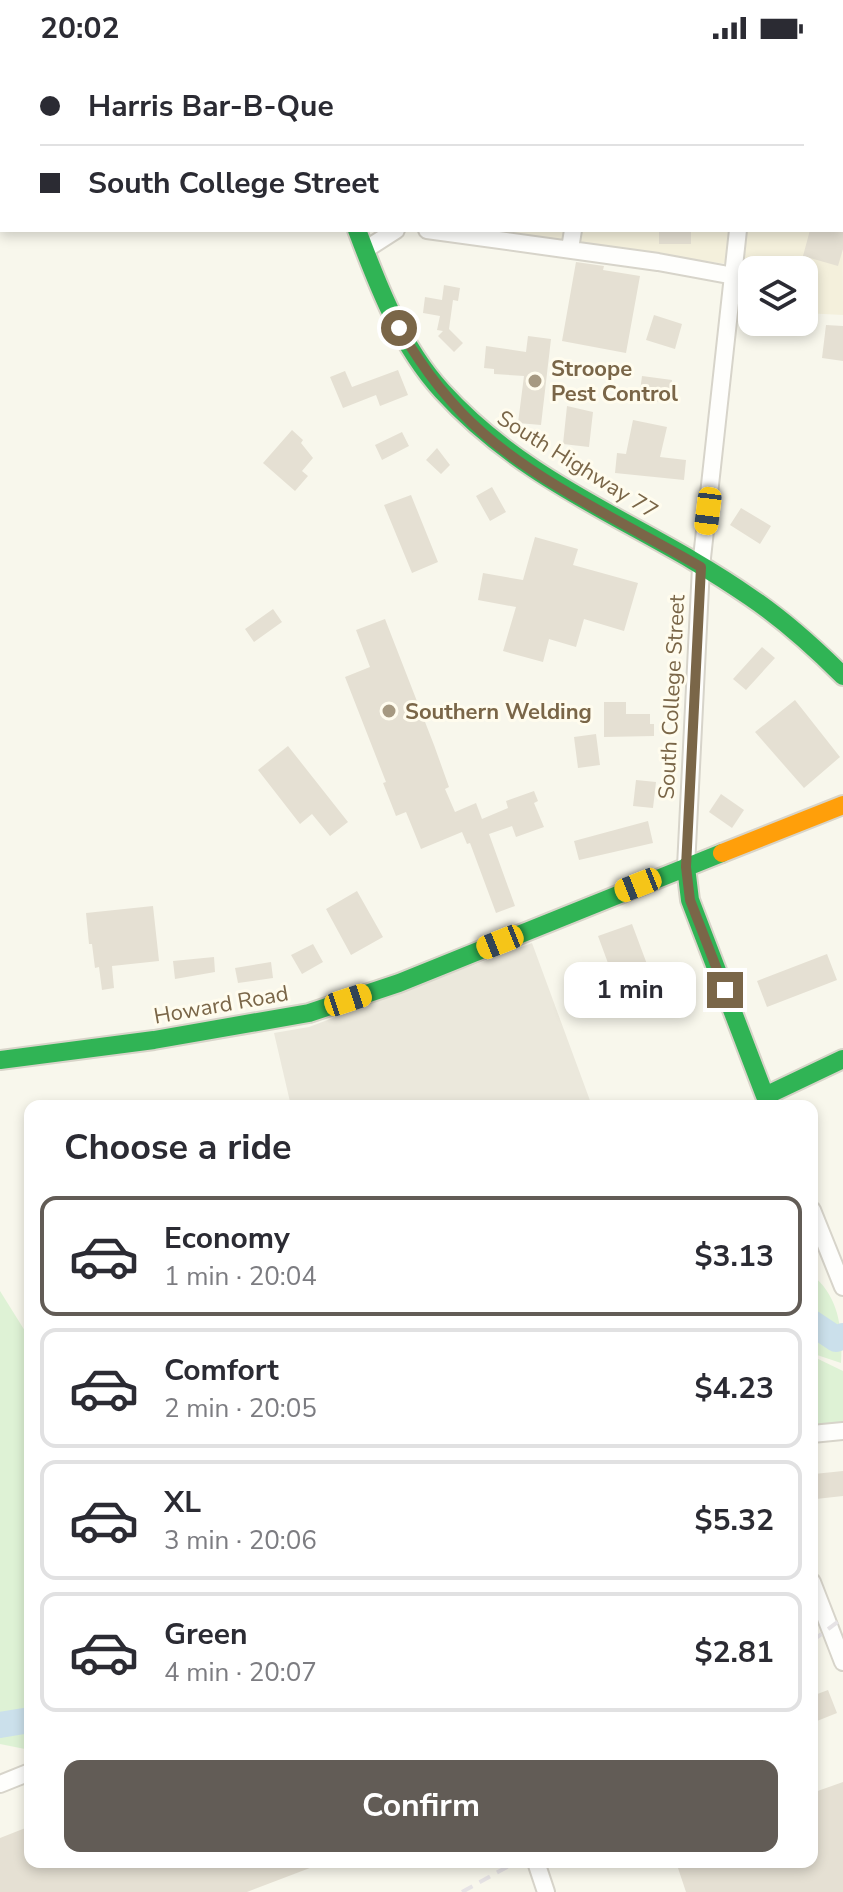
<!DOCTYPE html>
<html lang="en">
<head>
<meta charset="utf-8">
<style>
  body { margin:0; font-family:"Nunito Sans",sans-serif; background:#f7f7f7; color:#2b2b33; height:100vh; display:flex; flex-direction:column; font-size:30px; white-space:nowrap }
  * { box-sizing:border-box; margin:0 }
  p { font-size:26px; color:#7c7c81 }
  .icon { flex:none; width:44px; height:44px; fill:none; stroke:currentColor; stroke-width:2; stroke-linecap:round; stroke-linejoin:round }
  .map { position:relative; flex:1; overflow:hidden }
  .sheet { position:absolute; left:24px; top:1044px; width:794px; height:768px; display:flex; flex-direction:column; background:#fff; border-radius:16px; box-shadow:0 4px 12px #0003 }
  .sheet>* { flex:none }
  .banner { position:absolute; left:0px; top:0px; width:844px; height:176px; box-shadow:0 4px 12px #0003; display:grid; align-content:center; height:176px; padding:0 40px; background:#fff }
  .tools { position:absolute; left:738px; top:200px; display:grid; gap:16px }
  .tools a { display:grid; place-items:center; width:80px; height:80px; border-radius:16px; background:#fff; box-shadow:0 4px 12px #0003; font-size:40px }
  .end { position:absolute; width:36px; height:36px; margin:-18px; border:10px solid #7a6648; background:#fff; box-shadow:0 0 0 4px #fff }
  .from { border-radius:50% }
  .bubble { position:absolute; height:56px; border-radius:16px; background:#fff; box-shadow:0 4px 12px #0003; font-size:26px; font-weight:700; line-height:56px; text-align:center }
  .car { position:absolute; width:24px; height:48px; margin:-24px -12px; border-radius:10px; box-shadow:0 0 6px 2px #0007; background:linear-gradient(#f5c518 24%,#345 0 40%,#f5c518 0 76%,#345 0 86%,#f5c518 0) }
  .banner b { display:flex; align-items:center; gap:28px; height:76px; font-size:30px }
  .banner b+b { border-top:2px solid #e1e1e2 }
  .banner i { width:20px; height:20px; background:#2b2b33 }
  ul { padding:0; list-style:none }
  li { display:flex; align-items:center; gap:24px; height:120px; margin:0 16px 12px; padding:0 24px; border:4px solid #e1e1e2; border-radius:16px }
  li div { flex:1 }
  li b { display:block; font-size:30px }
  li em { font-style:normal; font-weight:700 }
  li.on { border-color:#625c56 }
  li>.icon { width:72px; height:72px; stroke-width:1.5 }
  h2 { padding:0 40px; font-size:36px; line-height:96px }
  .cta { display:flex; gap:16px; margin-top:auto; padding:16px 40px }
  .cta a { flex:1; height:92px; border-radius:16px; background:#625c56; color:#fff; font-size:32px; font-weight:700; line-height:92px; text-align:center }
  .status { display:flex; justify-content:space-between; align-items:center; height:56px; padding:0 40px; background:#fff; direction:ltr }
  .status svg { height:22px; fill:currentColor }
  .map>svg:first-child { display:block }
  .residential { fill:#f4f0dc }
  .industrial { fill:#ebe8dc }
  .green { fill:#def2d5 }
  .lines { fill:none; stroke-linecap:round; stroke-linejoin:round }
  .river { stroke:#cbe0eb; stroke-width:26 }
  .building { fill:#e5e0d3 }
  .street-casing { stroke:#d7d4ca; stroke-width:20 }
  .fast-casing { stroke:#d8d4c9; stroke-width:22 }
  .slow-casing { stroke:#d8d4c9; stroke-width:22 }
  .street { stroke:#fefefc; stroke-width:16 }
  .fast { stroke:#30b455; stroke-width:18 }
  .slow { stroke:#ff9f0a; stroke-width:18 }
  .rail { stroke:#e6e3e5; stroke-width:4; stroke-dasharray:12 8; stroke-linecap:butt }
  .route { stroke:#7a6648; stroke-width:10 }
  .poi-dot { fill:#a69981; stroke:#fffcee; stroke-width:3 }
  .labels { text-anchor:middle; stroke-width:6; stroke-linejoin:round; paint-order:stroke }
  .poi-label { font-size:22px; font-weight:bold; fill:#7a6648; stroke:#fffcee; text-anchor:start }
  .street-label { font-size:22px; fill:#7a6648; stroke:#fffcee }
</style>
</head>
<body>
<div class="status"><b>20:02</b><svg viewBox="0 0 49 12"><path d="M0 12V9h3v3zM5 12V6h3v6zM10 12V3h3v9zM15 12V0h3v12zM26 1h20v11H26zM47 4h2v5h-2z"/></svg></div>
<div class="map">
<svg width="843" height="1836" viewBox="0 0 843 1836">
  <rect width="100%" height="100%" fill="#f8f7ec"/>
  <path class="residential" d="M 318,0 L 751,0 L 751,2 Z
    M 842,29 L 843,259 L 804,257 L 804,214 L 752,214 L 752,253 L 740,253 L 743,210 L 459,174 L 842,174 Z"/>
  <path class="industrial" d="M 532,887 L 592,1050 L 291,1050 L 274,977 L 309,971 Z"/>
  <path class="green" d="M 812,1219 C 839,1240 843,1274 841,1307 L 817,1299 L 812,1295 Z
    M 0,1235 L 30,1283 L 30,1694 L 0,1688 Z
    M 812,1300 L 843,1315 L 843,1366 L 812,1369 Z"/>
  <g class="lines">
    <path class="river" d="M 812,1267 L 836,1283 L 843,1280
      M 0,1669 L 30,1664"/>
  </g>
  <path class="building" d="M 659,174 L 691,174 L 691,188 L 659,188 Z
    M 810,174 L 843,174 L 843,193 L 838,210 L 803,200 Z
    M 576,206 L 604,210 L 603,214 L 640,220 L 626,297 L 562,285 Z
    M 444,229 L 460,232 L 458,245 L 453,244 L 449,273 L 463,287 L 454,296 L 438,280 L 443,275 L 437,274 L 440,260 L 423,257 L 425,241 L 442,244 Z
    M 654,259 L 682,268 L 675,293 L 646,284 Z
    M 826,269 L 843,270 L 843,305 L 822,302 Z
    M 528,280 L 551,283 L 541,369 L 518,367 L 524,320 L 494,318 L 494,313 L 484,312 L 486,290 L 526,296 Z
    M 398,314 L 408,339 L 380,350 L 376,339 L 343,352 L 330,321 L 345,315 L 352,331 Z
    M 642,320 L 672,324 L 669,347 L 639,343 Z
    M 567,350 L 593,356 L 589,391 L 563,388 Z
    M 633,364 L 667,371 L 660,401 L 686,404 L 684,424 L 615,417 L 617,397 L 626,398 Z
    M 292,374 L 303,384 L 301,387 L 313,402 L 302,415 L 308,420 L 295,435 L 263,407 Z
    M 402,376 L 409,390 L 382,404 L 375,389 Z
    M 437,392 L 450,409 L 441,418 L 426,404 Z
    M 492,431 L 506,456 L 490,465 L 476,440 Z
    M 411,439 L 438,506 L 412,517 L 384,449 Z
    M 741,452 L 771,470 L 760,488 L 730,469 Z
    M 535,481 L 578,493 L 573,509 L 638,527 L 624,575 L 584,563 L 576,591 L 549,583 L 543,606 L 503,595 L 516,551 L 478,544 L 483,517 L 523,524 Z
    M 273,553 L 282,566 L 254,586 L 245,573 Z
    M 385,563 L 434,689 L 449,731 L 445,733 L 455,756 L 476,747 L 482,763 L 508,752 L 506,745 L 534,735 L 538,745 L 534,747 L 544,771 L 516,781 L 512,770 L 489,778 L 515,850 L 496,857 L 470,787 L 467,788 L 462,776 L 421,793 L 406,756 L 396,760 L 383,727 L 386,726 L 345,621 L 370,611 L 356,574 Z
    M 762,591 L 775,602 L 746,634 L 733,623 Z
    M 795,644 L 840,701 L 804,732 L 755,676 Z
    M 604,646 L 626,646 L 626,658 L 650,658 L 650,668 L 654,668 L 654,680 L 604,681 Z
    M 596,678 L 600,709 L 578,712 L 574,681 Z
    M 288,690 L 348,766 L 330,780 L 312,758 L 300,768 L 258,714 Z
    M 636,724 L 656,726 L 653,752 L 633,750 Z
    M 721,738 L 744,754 L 732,772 L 709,756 Z
    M 648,765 L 653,787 L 579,804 L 574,785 Z
    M 357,835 L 383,881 L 351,899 L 326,853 Z
    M 153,850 L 159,905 L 112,910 L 114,932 L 102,934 L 99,911 L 95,912 L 92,888 L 89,888 L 86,857 Z
    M 632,868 L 660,943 L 626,956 L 598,880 Z
    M 313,888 L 323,906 L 302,918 L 291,899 Z
    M 827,898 L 837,924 L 767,951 L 757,925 Z
    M 214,901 L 215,916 L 175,923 L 173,905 Z
    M 271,906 L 273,922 L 238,927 L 235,912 Z
    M 843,1415 L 843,1440 L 816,1443 L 814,1418 Z
    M 828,1634 L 837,1657 L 812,1667 L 812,1640 Z
    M 843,1726 L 843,1836 L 686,1836 L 676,1806 L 812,1806 L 812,1737 Z
    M 28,1771 L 30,1806 L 323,1807 L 247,1836 L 0,1836 L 0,1782 Z"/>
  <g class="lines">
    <defs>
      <path id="street" d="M 431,2 L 432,0
        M 597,2 L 597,0
        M 758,2 L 758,0
        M 427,174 L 658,206 L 734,220
        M 570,193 L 573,174
        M 365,194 L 396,174
        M 686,811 L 701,511 L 738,174
        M 812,1154 L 843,1231
        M 812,1378 L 843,1375
        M 812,1526 L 843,1606
        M 0,1728 L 30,1716
        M 536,1806 L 546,1836"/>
      <path id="fast" d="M 291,0 L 292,2
        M 357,174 C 378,230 401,290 442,335 C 531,433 646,468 750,541 C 784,564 814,591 843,620
        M 686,811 L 690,844 L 765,1040 L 843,1003
        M 0,1004 L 154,984 L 309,957 L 399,927 L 722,797"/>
      <path id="slow" d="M 722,797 L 843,749"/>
    </defs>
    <use href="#street" class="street-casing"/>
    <use href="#fast" class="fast-casing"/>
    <use href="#slow" class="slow-casing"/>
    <use href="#street" class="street"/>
    <use href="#fast" class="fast"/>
    <use href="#slow" class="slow"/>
    <path class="rail" d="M 812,1585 L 843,1562
      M 462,1836 L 516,1806"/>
  </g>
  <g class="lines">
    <path class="route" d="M 399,272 C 422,311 448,347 483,377 C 542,429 632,471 701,511 L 686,811 L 690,844 L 725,934"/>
  </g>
  <g class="poi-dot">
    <circle cx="535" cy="325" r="8"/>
    <circle cx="389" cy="655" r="8"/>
  </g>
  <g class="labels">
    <g class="poi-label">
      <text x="551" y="320">Stroope<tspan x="551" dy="25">Pest Control</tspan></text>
      <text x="405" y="663">Southern Welding</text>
    </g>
    <g class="street-label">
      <text transform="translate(578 408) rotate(32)" y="8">South Highway 77</text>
      <text transform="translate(671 641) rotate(-87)" y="8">South College Street</text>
      <text transform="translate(221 948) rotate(-10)" y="8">Howard Road</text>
    </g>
  </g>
</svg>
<div class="tools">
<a><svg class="icon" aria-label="layers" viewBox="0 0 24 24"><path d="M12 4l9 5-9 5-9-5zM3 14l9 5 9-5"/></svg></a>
</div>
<i class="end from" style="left:399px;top:272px"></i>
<i class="end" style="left:725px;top:934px"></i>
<div class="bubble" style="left:564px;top:906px;width:132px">1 min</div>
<i class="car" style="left:708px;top:455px;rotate:187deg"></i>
<i class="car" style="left:638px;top:829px;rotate:248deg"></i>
<i class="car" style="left:500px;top:886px;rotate:248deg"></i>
<i class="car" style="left:348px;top:944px;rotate:72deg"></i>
<div class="banner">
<b><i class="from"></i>Harris Bar-B-Que</b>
<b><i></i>South College Street</b>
</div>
<section class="sheet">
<h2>Choose a ride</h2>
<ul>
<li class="on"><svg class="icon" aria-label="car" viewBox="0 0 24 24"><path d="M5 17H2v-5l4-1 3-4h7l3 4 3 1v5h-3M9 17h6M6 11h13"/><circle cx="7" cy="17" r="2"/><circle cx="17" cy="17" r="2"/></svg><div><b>Economy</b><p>1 min · 20:04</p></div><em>$3.13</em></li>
<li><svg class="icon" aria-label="car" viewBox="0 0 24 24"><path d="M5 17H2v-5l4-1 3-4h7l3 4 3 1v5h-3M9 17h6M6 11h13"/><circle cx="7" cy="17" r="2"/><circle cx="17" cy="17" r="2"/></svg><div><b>Comfort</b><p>2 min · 20:05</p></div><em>$4.23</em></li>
<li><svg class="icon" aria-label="car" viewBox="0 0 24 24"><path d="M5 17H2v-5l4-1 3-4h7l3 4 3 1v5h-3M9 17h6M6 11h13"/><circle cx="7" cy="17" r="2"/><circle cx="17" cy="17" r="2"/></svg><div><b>XL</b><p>3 min · 20:06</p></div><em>$5.32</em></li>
<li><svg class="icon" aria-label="car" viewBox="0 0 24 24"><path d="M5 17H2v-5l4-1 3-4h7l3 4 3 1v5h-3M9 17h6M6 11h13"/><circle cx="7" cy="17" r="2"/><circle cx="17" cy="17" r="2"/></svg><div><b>Green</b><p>4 min · 20:07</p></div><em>$2.81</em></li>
</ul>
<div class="cta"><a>Confirm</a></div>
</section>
</div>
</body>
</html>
